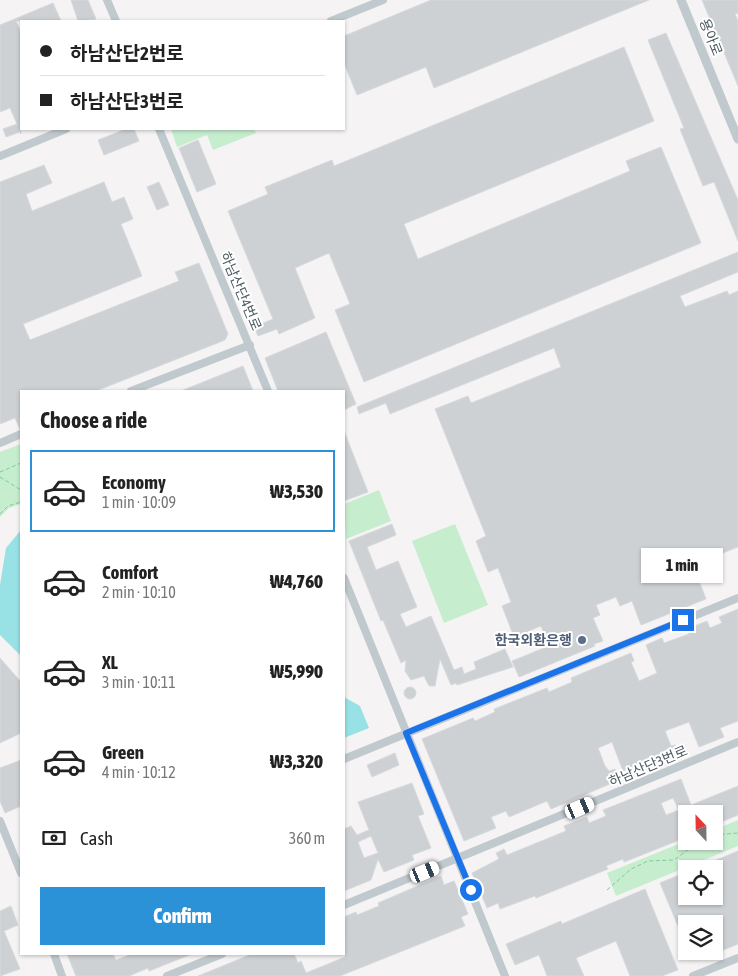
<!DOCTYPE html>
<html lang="en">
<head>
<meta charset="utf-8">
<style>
  body { margin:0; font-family:"Asap Condensed","Noto Sans KR",sans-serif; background:#f2f2f2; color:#222; height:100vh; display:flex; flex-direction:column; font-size:19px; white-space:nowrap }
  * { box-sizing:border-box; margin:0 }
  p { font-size:16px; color:#767676 }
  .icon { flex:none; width:28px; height:28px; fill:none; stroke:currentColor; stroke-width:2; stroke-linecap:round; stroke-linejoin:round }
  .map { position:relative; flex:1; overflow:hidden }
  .panel { position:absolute; left:20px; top:390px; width:325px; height:565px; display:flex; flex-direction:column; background:#fff; border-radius:0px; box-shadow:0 1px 4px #0004 }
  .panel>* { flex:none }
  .top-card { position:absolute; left:20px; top:20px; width:325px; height:110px; border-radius:0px; box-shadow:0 1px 4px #0004; display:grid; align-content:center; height:110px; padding:0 20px; background:#fff }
  .needle { width:32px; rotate:338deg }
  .buttons { position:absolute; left:678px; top:805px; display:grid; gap:10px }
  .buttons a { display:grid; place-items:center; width:45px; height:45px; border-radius:0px; background:#fff; box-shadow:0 1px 4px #0004; font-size:25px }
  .end { position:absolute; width:22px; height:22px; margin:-11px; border:6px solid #1a73e8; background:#fff; box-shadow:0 0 0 2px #fff }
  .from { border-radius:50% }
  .bubble { position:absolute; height:35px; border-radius:0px; background:#fff; box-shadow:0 1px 4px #0004; font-size:16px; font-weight:800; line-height:35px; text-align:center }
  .car { position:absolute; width:15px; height:30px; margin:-15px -8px; border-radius:6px; box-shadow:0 0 4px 1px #0007; background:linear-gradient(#fff 24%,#345 0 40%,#fff 0 76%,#345 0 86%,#fff 0) }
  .top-card b { display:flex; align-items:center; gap:18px; height:48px; font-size:19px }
  .top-card b+b { border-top:1px solid #e0e0e0 }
  .top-card i { width:12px; height:12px; background:#222 }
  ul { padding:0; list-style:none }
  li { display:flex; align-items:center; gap:15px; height:82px; margin:0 10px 8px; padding:0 10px; border:2px solid transparent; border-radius:0px }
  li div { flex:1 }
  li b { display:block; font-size:19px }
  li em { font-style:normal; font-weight:800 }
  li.current { border-color:#2b92d7 }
  li>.icon { width:45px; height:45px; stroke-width:1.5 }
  h2 { padding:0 20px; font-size:22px; line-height:60px }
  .pay { display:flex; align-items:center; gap:12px; height:55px; padding:0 20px; font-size:19px }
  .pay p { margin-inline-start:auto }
  .cta { display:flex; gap:10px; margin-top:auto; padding:10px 20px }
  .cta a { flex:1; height:58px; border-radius:0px; background:#2b92d7; color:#fff; font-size:20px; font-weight:800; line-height:58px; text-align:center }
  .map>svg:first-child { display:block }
  .green { fill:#c7edcf }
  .water { fill:#98e2e6 }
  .building { fill:#cdd1d4; stroke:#d7dadd; fill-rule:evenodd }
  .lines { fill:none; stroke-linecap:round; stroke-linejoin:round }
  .path { stroke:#81c99a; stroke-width:1; stroke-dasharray:4 2.5; stroke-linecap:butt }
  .minor { stroke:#c0c9ce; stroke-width:8 }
  .tertiary { stroke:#c0c9ce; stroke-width:9 }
  .route { stroke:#1a73e8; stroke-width:6 }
  .service-dot { fill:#5c6f8a; stroke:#fff; stroke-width:2 }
  .labels { text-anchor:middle; stroke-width:4; stroke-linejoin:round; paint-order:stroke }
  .street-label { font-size:14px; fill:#4c595f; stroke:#fff }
  .service-label { font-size:14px; font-weight:bold; fill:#4e5e75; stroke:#fff; text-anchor:end }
</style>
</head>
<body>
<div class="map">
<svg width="738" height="976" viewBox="0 0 738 976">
  <rect width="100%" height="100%" fill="#f5f3f3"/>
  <path class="green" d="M 171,129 L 254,129 L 256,133 L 213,150 L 207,135 L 177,147 Z
    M 21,444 L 21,504 L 9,508 L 0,517 L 0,452 Z
    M 379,490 L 391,521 L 346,539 L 344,504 Z
    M 455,524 L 488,605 L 444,623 L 412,541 Z
    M 738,820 L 738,846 L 616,896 L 607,873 L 686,841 L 714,841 L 714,830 Z"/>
  <path class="water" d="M 21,530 L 21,656 L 0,635 L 0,585 L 6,548 Z
    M 344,697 L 360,706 L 369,728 L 344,738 Z"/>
  <path class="building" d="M 71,0 L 88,0 L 96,19 L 78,21 Z
    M 431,0 L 649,0 L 434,88 L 426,67 L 357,95 L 344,63 L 344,36 Z
    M 702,0 L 738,0 L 738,13 L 735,14 L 738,21 L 738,86 Z
    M 53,3 L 61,21 L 16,21 L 21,33 L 21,134 L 20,132 L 6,137 L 3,129 L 17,124 L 10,108 L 0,112 L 0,25 Z
    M 666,33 L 738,200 L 738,241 L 714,182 L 703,186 L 680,129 L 684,128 L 648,40 Z
    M 624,47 L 654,121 L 404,224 L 418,259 L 630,171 L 626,161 L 661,147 L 701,243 L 364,382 L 335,310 L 350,304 L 329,253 L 295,268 L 315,318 L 279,334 L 277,329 L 258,336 L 254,327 L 273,319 L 228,211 L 268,194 L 265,187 L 332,160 L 334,166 Z
    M 126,129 L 134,129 L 139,141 L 104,155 L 98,140 Z
    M 198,140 L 216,184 L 197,192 L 179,148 Z
    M 44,165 L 52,183 L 26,194 L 32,211 L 104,182 L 112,202 L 124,197 L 133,219 L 121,224 L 142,276 L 23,324 L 30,340 L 179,281 L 175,272 L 199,263 L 228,334 L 225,340 L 96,391 L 21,391 L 20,429 L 15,418 L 0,424 L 0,182 Z
    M 159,182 L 169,205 L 157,210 L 147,187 Z
    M 738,252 L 738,272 L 680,296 L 685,307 L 727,291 L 729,295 L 738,291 L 738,547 L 693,565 L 706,599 L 641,625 L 632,601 L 620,606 L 616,597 L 596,605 L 600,615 L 593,618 L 603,641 L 594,644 L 595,646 L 519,677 L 512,661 L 549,646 L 541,626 L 514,637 L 502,606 L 511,602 L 498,568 L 488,572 L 476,541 L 486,536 L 435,409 L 468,396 L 471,403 L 561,367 L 554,348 L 390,414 L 386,403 L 359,414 L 357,407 Z
    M 326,332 L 356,404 L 344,410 L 344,391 L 278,391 L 265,358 Z
    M 243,366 L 253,391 L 181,391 Z
    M 344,431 L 368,492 L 344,501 Z
    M 392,524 L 396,535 L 367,547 L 376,570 L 398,561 L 417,607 L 400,614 L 406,627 L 431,616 L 454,670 L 462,667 L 464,674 L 476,669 L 474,662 L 505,649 L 513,667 L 457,685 L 456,683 L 451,685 L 440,659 L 435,686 L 429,686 L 424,676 L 411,680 L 405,671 L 406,660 L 401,663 L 383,620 L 381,621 L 349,541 Z
    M 738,609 L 738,721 L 720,728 L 724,737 L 699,747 L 689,722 L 665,731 L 671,746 L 675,745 L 679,755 L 655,765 L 652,759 L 623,771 L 612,742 L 598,748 L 605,766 L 609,771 L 615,769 L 619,780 L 551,809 L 547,801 L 509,817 L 506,811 L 491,817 L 496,828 L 464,841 L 422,739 L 473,718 L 475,721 L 495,712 L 494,709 L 547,688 L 549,692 L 572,682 L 571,678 L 631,653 L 634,661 L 631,662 L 639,681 L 657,673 L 646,645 L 662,638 L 664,643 L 689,634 L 687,629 L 707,621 L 710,628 L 722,623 L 719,617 Z
    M 0,658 L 21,682 L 21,733 L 0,743 Z
    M404 693a6 6 0 1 1 12 0a6 6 0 1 1-12 0Z
    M 395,753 L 399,765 L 372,777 L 367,765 Z
    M 21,760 L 21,806 L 5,813 L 0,801 L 0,768 Z
    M 681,779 L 691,805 L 738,786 L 738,815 L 714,825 L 714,814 L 686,814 L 686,836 L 677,841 L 624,862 L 623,859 L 606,866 L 608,869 L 536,898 L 535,896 L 500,909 L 498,903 L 487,908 L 472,873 L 499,859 L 496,853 L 504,849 L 507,855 L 566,831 L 564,826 L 587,817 L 589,823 L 606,816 L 603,810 ZM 673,798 L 679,810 L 666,815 L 661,803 Z
    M 412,783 L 424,814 L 418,816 L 431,848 L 412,855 L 414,860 L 384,872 L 378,859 L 371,880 L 344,891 L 344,829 L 351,826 L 357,835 L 369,830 L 358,802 ZM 371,836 L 378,853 L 364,858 L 358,842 Z
    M 738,851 L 738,944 L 714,954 L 714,924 L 686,924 L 686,945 L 660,883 L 686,872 L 686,896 L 714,896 L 714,869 L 695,869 Z
    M 441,876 L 444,885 L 454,881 L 468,914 L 461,917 L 465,926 L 340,976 L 198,976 L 252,954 L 294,954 L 298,963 L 301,961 L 306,973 L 345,957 L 344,917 L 356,912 L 357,915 L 379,906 L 378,903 Z
    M 645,889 L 678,970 L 662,976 L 630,976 L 616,941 L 576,958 L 584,976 L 547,976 L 539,955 L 515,965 L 506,944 L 561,921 L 562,924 Z
    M 11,906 L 18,925 L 4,931 L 20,969 L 0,976 L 0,911 Z
    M 67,954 L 113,954 L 116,960 L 132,954 L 192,954 L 149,971 L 148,968 L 129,976 L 76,976 Z"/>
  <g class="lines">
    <path class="path" d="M 0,472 L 21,463
      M 0,477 L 21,490
      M 0,514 L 8,506 L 21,502
      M 714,835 L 738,833
      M 607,890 L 631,869 L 648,861 L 674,860 L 700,841"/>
    <path class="minor" d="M 107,0 L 116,21
      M 331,21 L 383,0
      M 159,129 L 268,391
      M 0,156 L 66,129
      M 131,391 L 250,345
      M 0,443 L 21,434
      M 344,578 L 505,976
      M 344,759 L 738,598
      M 0,821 L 21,873
      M 344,905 L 738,742
      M 54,954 L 62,976
      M 167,976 L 222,954
      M 693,976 L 738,958"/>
    <path class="tertiary" d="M 681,0 L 738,139"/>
  </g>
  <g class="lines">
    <path class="route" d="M 471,890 L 406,733 L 683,620"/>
  </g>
  <circle class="service-dot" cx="582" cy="640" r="5"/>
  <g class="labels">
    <g class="street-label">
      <text transform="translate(711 37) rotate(68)" y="5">용아로</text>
      <text transform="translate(241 291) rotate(67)" y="5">하남산단4번로</text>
      <text transform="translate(648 766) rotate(-23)" y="5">하남산단3번로</text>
    </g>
    <g class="service-label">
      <text x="572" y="645">한국외환은행</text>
    </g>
  </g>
</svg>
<div class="buttons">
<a><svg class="needle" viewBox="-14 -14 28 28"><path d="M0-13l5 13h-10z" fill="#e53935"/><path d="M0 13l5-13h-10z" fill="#767676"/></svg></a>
<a><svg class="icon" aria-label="locate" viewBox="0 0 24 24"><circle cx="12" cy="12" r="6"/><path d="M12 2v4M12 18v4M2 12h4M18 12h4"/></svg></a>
<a><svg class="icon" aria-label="layers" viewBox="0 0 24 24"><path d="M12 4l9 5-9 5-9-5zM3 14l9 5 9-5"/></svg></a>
</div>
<i class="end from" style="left:471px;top:890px"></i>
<i class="end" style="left:683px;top:620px"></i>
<div class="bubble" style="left:641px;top:548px;width:82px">1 min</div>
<i class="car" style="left:580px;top:808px;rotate:67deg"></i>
<i class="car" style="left:425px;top:872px;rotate:68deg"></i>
<div class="top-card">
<b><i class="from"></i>하남산단2번로</b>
<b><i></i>하남산단3번로</b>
</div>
<section class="panel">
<h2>Choose a ride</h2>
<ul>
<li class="current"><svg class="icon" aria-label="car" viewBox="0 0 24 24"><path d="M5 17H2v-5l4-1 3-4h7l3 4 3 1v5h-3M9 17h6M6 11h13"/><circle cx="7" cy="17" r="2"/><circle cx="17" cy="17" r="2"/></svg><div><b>Economy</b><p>1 min · 10:09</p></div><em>₩3,530</em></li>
<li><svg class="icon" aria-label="car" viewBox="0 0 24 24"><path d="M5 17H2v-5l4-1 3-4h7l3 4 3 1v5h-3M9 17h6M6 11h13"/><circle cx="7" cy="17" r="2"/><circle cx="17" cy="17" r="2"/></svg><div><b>Comfort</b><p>2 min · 10:10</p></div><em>₩4,760</em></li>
<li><svg class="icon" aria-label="car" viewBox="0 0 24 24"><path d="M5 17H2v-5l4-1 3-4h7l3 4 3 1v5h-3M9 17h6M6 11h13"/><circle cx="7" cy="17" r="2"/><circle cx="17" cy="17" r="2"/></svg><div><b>XL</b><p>3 min · 10:11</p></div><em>₩5,990</em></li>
<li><svg class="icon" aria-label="car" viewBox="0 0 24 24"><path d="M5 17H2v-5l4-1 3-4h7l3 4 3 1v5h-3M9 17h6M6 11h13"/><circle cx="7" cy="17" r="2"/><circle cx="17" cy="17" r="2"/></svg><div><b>Green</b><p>4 min · 10:12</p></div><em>₩3,320</em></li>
</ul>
<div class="pay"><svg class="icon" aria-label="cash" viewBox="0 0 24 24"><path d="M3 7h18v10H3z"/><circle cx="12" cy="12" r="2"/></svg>Cash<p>360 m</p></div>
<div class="cta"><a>Confirm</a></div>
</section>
</div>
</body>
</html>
